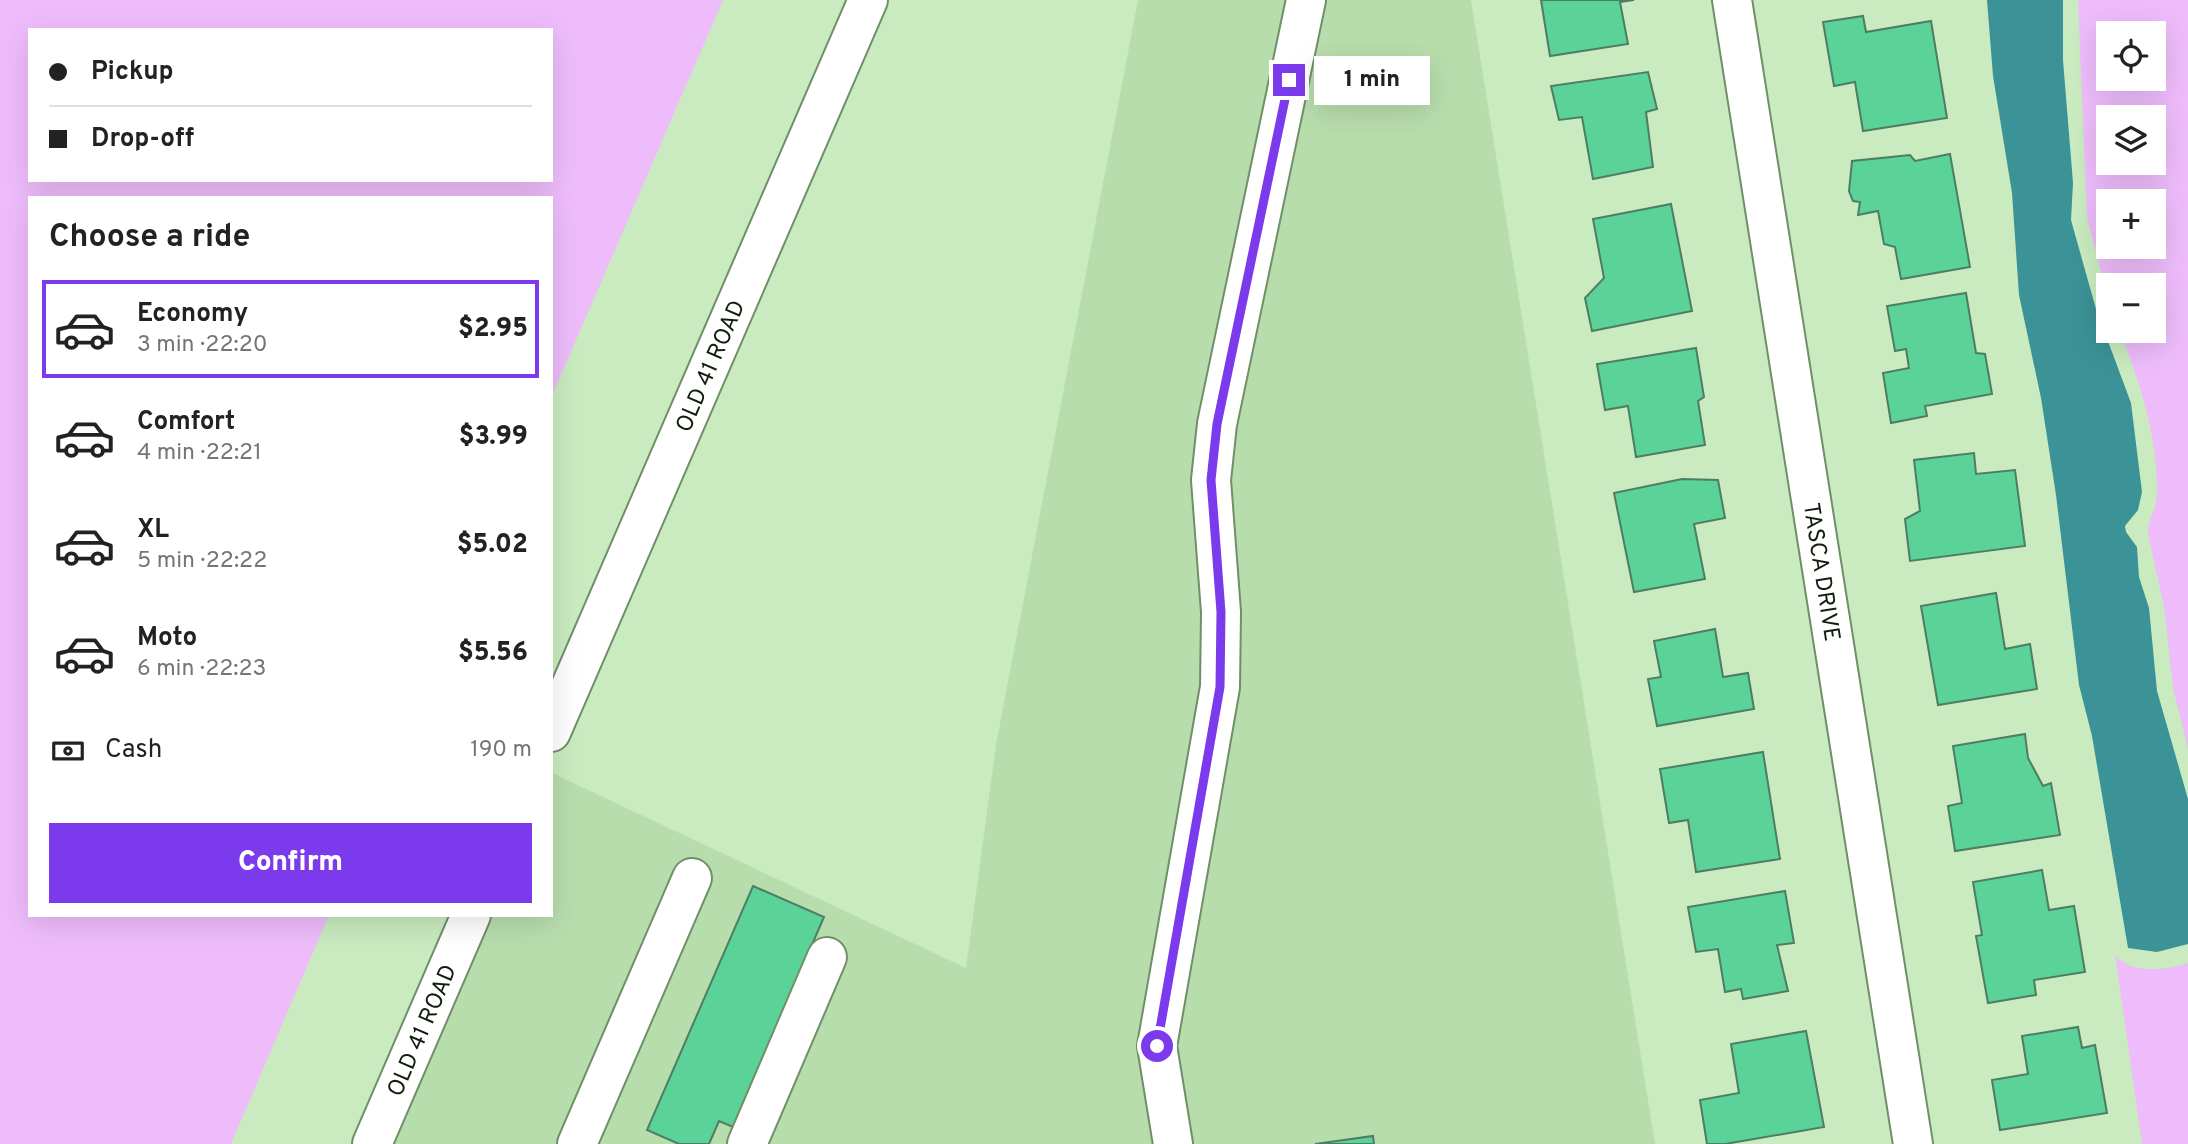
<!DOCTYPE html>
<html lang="en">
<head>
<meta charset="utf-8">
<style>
  body { margin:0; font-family:Overpass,sans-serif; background:#f2f2f2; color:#222; height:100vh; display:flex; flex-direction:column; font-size:26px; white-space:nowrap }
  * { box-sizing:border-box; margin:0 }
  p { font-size:23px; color:#767676 }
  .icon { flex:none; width:38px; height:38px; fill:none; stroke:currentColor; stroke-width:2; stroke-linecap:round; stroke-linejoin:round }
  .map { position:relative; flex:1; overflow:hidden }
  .sheet { position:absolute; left:28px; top:196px; width:525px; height:721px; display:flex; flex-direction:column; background:#fff; border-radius:0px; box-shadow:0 7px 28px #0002 }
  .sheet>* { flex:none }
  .top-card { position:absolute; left:28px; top:28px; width:525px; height:154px; border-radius:0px; box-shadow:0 7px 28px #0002; display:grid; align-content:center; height:154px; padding:0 21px; background:#fff }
  .tools { position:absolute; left:2096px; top:21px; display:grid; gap:14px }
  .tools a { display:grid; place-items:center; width:70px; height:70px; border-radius:0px; background:#fff; box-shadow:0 7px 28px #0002; font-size:35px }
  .end { position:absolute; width:32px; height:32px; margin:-16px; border:9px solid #7c3aed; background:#fff; box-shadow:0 0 0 4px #fff }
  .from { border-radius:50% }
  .bubble { position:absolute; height:49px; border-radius:0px; background:#fff; box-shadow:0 7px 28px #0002; font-size:23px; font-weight:800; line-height:49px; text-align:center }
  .top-card b { display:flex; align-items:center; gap:24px; height:66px; font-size:26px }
  .top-card b+b { border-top:2px solid #e0e0e0 }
  .top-card i { width:18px; height:18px; background:#222 }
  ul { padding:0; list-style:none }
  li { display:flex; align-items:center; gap:21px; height:98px; margin:0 14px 10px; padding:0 7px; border:4px solid transparent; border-radius:0px }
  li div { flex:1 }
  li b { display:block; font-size:26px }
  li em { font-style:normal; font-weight:800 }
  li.current { border-color:#7c3aed }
  li>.icon { width:63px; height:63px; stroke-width:1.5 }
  h2 { padding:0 21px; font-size:32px; line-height:84px }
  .pay { display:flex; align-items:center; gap:18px; height:77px; padding:0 21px; font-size:26px }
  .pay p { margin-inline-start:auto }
  .cta { display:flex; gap:14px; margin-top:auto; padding:14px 21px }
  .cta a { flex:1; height:80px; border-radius:0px; background:#7c3aed; color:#fff; font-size:28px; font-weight:800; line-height:80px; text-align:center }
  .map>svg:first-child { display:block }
  .built { fill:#b8ddad }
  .green { fill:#eebcfb; fill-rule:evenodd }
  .water { fill:#3b9397 }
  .building { fill:#5bd297; stroke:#4d7e63; stroke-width:2 }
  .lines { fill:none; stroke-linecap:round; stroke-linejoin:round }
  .minor-casing { stroke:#708f68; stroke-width:42 }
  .minor { stroke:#fff; stroke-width:38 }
  .route { stroke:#7c3aed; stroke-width:9 }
  .labels { text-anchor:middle; stroke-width:5; stroke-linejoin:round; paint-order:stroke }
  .street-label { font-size:23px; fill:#111d0d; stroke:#d6f8cc }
</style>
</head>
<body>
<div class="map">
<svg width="2188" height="1144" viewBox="0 0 2188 1144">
  <rect width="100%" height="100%" fill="#c9ebbf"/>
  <path class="built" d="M 1138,0 L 1471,0 L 1655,1144 L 391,1144 L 490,915 L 551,915 L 552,773 L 966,968 L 996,745 Z"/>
  <path class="green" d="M 0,0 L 723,0 L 551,398 L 551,198 L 30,198 L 30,915 L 329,915 L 231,1144 L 0,1144 ZM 30,30 L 551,30 L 551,180 L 30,180 Z
    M 2078,0 L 2188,0 L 2188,749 L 2173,688 L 2164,606 L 2148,535 C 2147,520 2157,509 2157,494 C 2158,437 2140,383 2120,331 L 2154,331 L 2154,285 L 2109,285 L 2109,301 L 2087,218 ZM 2109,33 L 2154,33 L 2154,79 L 2109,79 ZM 2109,117 L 2154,117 L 2154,163 L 2109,163 ZM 2109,201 L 2154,201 L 2154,247 L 2109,247 Z
    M 2115,954 C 2127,975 2169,970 2188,963 L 2188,1144 L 2142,1144 Z"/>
  <path class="water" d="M 1987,0 L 2063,0 L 2063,60 L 2073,183 L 2071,220 L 2096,309 L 2131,403 L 2142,492 L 2138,510 L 2125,526 L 2126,532 L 2137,547 L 2139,577 L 2149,608 L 2157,691 L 2188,799 L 2188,944 L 2157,952 L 2128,948 L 2092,736 L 2079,685 L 2056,495 L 2041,398 L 2019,295 L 2012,193 L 1993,76 Z"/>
  <path class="building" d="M 1541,0 L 1634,0 L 1620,2 L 1628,44 L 1550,56 Z
    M 1863,16 L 1866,32 L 1931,21 L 1947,118 L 1863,131 L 1855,82 L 1834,86 L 1823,22 Z
    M 1648,72 L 1657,109 L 1646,112 L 1653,167 L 1593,179 L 1582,117 L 1559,120 L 1551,86 Z
    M 1950,154 L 1970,267 L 1901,279 L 1895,247 L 1884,244 L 1878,211 L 1858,215 L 1860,202 L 1853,201 L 1849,191 L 1852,161 L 1910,155 L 1915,161 Z
    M 1671,204 L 1692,311 L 1592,331 L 1585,298 L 1604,278 L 1593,219 Z
    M 1966,293 L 1976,353 L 1985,354 L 1992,394 L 1925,406 L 1927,416 L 1891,423 L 1883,373 L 1909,368 L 1906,349 L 1895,351 L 1887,306 Z
    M 1696,348 L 1704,397 L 1698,401 L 1705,445 L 1636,457 L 1628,406 L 1605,410 L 1597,364 Z
    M 1974,453 L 1976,474 L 2015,470 L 2025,546 L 1910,561 L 1905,519 L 1920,511 L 1914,460 Z
    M 1682,479 L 1718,480 L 1725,518 L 1694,524 L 1705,579 L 1634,592 L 1614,493 Z
    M 1996,593 L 2005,649 L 2030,644 L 2037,689 L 1938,705 L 1921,606 Z
    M 1715,629 L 1723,677 L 1748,673 L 1754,709 L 1657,726 L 1648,679 L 1661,677 L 1654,641 Z
    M 2025,734 L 2028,758 L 2043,786 L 2051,783 L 2060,835 L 1955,851 L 1948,806 L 1962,803 L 1953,746 Z
    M 1763,752 L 1780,859 L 1696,872 L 1688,820 L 1669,823 L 1660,769 Z
    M 2042,870 L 2049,910 L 2074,906 L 2085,972 L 2034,980 L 2036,995 L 1988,1003 L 1976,936 L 1982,935 L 1973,882 Z
    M 753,886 L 824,917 L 733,1127 L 719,1121 L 709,1144 L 679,1144 L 647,1130 Z
    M 1785,891 L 1794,943 L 1777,945 L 1788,991 L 1743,999 L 1741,989 L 1725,992 L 1718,949 L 1696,952 L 1688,907 Z
    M 2078,1027 L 2082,1048 L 2095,1045 L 2107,1113 L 2000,1130 L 1992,1080 L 2028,1074 L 2022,1036 Z
    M 1806,1031 L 1824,1127 L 1725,1144 L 1707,1144 L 1700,1100 L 1739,1093 L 1731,1044 Z
    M 1373,1136 L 1374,1144 L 1315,1144 Z"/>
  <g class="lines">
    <defs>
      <g id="minor">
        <path id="s1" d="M 1732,0 L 1913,1144"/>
        <path id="s2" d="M 551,732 L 868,0"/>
        <path id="s3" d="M 372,1144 L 471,915"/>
        <path d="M 577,1144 L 692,878"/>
        <path d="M 747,1144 L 827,957"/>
        <path d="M 1173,1144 L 1157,1046 L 1220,687 L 1221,612 L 1211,480 L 1217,424 L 1306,0"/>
      </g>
    </defs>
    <use href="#minor" class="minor-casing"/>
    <use href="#minor" class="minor"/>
  </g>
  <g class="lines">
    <path class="route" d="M 1157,1046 L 1220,687 L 1221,612 L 1211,480 L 1217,424 L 1289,80"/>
  </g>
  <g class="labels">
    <g class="street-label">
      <text dy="8" stroke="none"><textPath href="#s2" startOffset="399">OLD 41 ROAD</textPath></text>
      <text dy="8" stroke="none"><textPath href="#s1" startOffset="579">TASCA DRIVE</textPath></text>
      <text dy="8" stroke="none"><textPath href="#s3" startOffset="124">OLD 41 ROAD</textPath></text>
    </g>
  </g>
</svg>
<div class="tools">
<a><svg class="icon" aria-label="locate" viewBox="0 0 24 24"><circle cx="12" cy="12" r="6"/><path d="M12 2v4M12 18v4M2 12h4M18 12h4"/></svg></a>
<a><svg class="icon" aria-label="layers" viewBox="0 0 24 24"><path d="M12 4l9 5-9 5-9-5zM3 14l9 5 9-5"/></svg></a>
<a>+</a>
<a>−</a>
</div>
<i class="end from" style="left:1157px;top:1046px"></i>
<i class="end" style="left:1289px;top:80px"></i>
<div class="bubble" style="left:1314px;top:56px;width:116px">1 min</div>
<div class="top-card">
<b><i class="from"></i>Pickup</b>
<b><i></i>Drop-off</b>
</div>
<section class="sheet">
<h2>Choose a ride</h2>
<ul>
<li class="current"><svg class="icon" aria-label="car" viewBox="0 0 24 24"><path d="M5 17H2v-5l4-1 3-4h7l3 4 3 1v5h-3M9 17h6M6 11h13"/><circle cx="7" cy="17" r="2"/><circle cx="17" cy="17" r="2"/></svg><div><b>Economy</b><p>3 min · 22:20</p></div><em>$2.95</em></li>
<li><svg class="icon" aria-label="car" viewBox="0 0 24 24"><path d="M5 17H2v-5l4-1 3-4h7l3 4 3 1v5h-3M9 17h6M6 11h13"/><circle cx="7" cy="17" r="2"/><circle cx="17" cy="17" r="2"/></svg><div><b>Comfort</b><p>4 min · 22:21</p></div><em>$3.99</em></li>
<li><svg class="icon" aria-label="car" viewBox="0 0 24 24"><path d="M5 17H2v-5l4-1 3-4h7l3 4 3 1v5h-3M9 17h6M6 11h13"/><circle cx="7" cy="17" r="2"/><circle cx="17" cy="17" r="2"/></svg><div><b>XL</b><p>5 min · 22:22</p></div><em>$5.02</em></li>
<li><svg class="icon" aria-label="car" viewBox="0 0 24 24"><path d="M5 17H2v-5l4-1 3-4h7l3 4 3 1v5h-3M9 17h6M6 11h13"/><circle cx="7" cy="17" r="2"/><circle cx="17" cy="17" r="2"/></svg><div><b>Moto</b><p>6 min · 22:23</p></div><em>$5.56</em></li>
</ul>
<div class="pay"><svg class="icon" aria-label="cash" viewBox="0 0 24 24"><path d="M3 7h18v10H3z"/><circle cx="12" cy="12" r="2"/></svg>Cash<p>190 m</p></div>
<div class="cta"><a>Confirm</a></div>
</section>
</div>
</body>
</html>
